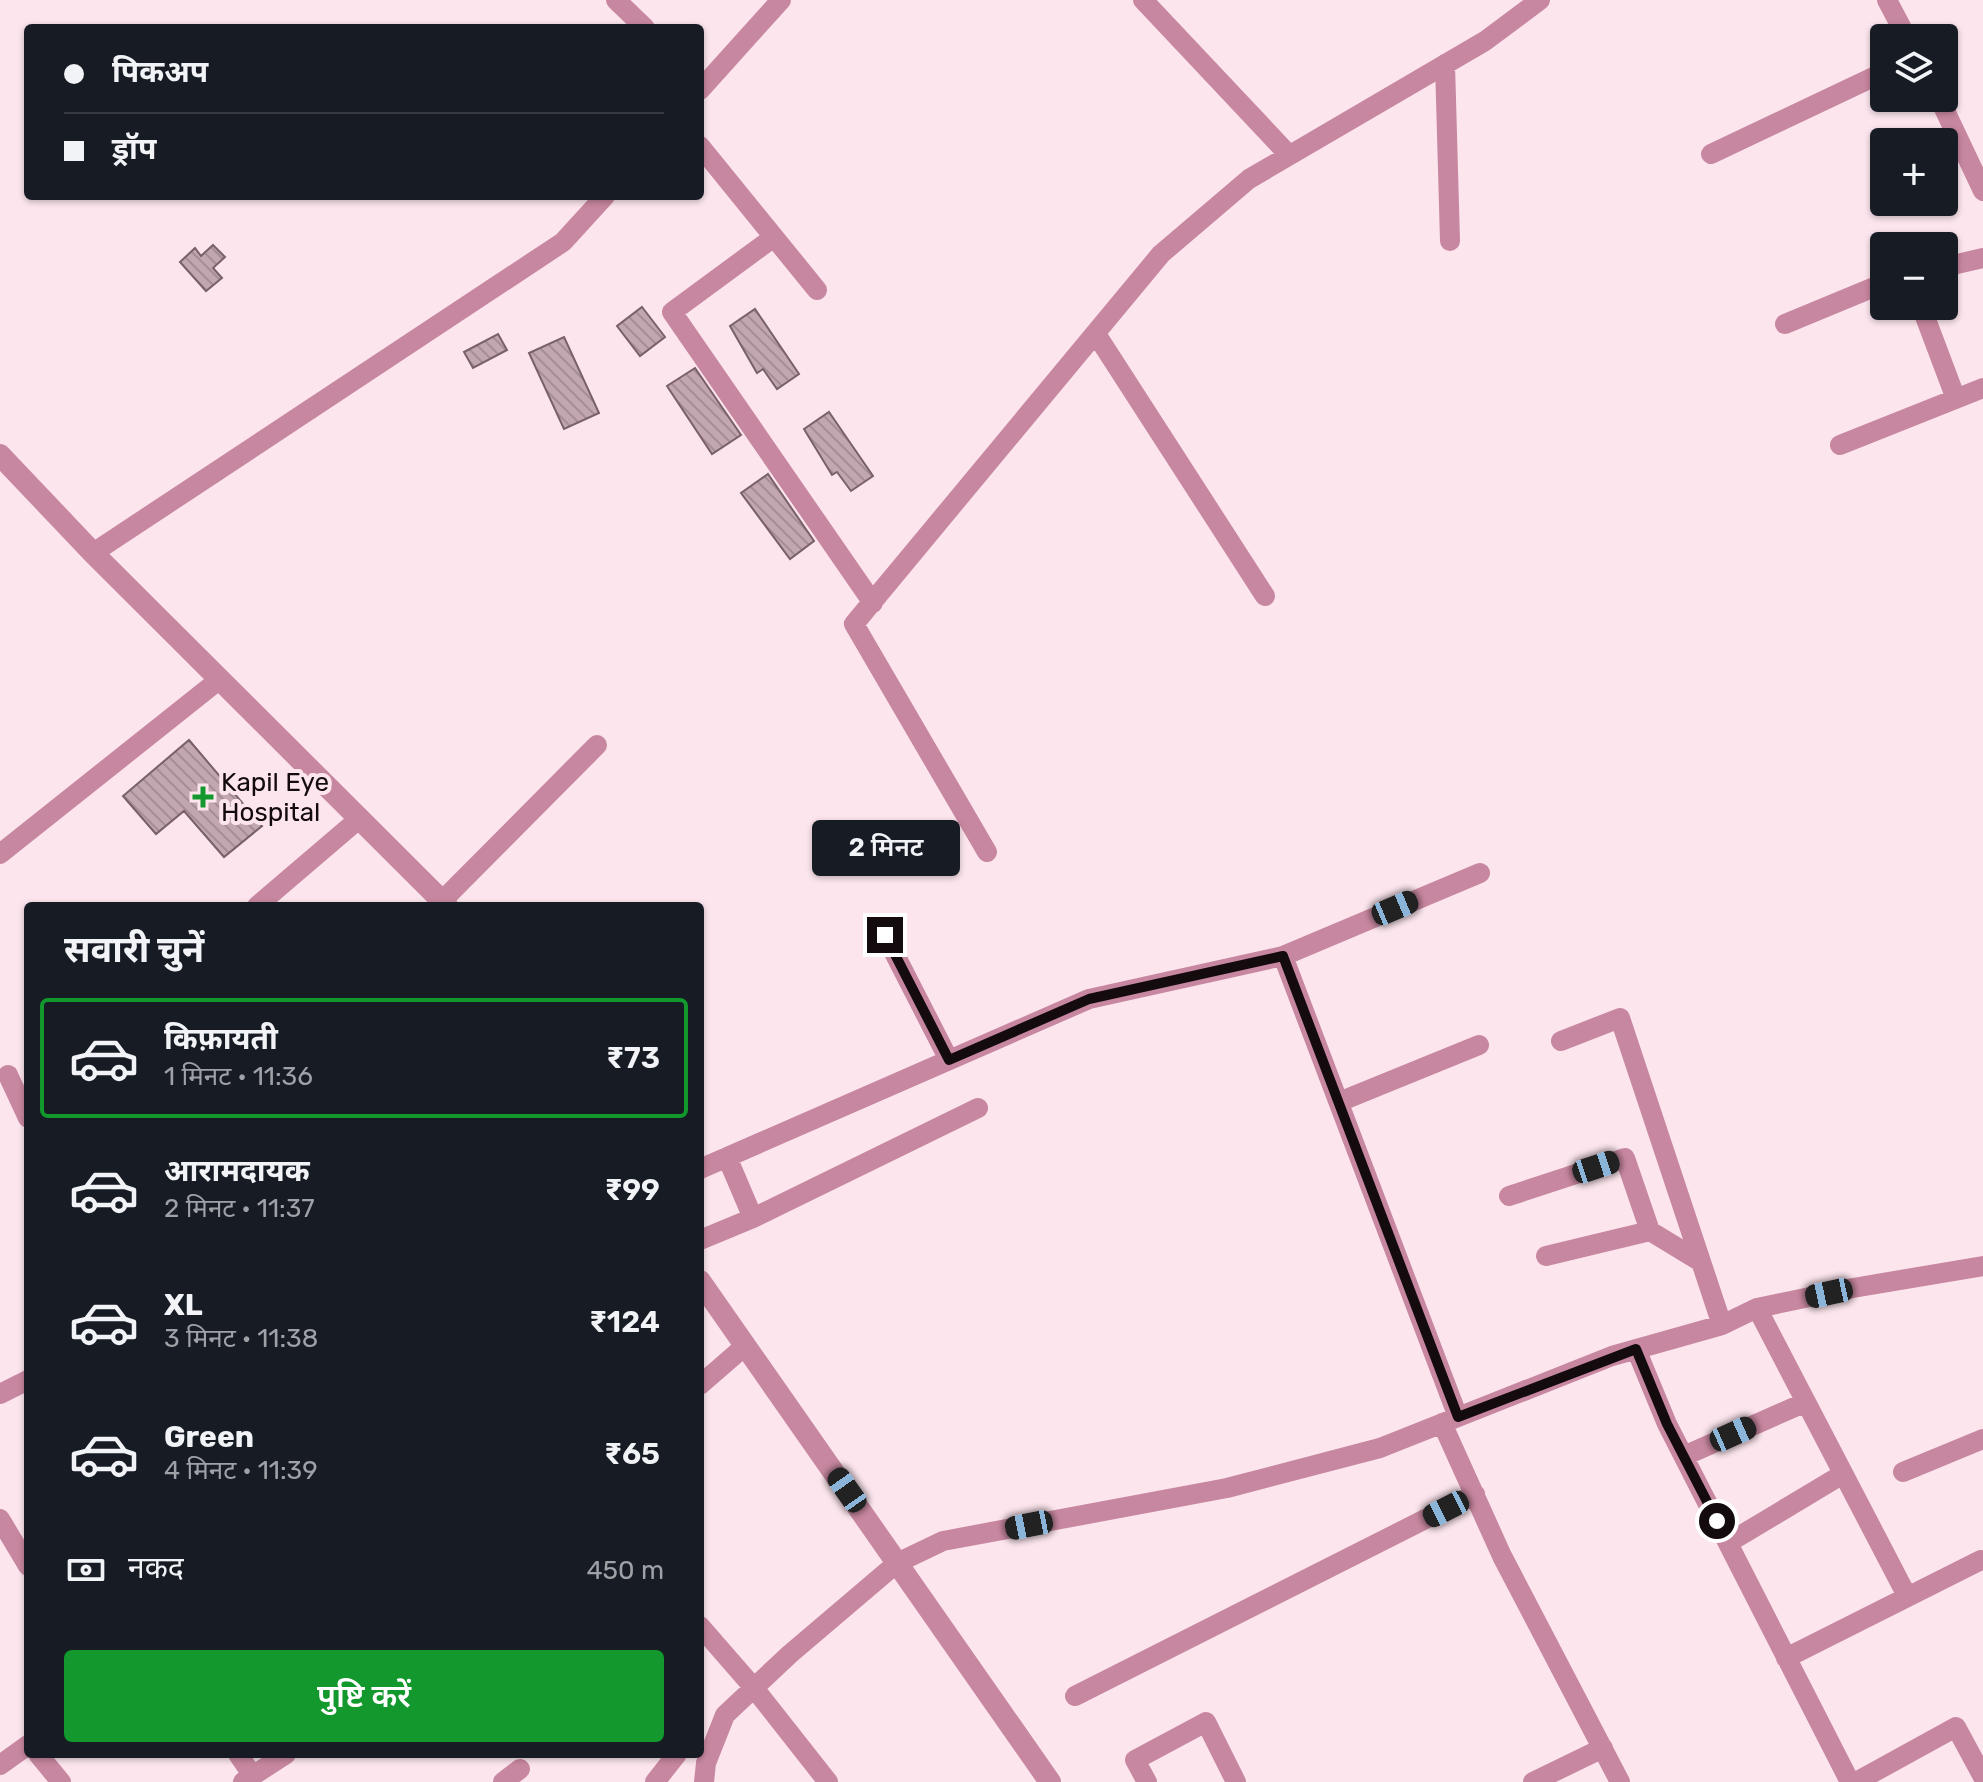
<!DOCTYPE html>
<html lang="hi">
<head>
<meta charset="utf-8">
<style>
  body { margin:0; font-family:Rubik,"Noto Sans Devanagari",sans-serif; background:#20242c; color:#f1f3f6; height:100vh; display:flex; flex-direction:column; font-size:30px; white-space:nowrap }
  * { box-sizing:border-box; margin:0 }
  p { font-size:26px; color:#9ea1a6 }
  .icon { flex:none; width:44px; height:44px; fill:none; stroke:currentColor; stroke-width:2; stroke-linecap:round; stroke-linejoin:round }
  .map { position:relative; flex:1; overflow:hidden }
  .panel { position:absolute; left:24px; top:902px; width:680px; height:856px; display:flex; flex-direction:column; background:#171b24; border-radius:8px; box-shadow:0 2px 6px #0004 }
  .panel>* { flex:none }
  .top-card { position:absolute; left:24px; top:24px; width:680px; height:176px; border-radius:8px; box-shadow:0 2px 6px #0004; display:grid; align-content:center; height:176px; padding:0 40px; background:#171b24 }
  .fabs { position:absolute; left:1870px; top:24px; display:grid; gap:16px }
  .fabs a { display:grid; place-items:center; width:88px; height:88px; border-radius:8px; background:#171b24; box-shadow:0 2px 6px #0004; font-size:40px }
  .end { position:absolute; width:36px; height:36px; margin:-18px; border:10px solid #140b0f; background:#fff; box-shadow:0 0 0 4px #fff }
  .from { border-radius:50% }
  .bubble { position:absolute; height:56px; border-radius:8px; background:#171b24; box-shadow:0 2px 6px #0004; font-size:26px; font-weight:600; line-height:56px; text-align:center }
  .car { position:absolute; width:24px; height:48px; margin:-24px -12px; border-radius:10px; box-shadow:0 0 6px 2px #0007; background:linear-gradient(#222 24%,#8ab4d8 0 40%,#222 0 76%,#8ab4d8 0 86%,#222 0) }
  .top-card b { display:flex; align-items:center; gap:28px; height:76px; font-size:30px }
  .top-card b+b { border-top:2px solid #363941 }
  .top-card i { width:20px; height:20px; background:#f1f3f6 }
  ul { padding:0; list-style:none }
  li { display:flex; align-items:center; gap:24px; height:120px; margin:0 16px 12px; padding:0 24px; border:4px solid transparent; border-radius:8px }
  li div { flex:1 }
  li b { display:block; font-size:30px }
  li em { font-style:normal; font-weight:600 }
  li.current { border-color:#13982d }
  li>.icon { width:72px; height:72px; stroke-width:1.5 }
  h2 { padding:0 40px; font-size:36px; line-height:96px }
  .pay { display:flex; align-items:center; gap:20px; height:88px; padding:0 40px; font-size:30px }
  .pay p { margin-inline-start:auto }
  .primary-button { display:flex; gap:16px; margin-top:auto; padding:16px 40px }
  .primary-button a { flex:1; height:92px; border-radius:8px; background:#13982d; color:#fff; font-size:32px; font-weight:600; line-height:92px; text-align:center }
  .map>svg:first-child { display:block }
  .building { fill:url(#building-back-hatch); stroke:#796069; stroke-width:2 }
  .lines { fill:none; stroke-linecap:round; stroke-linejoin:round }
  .minor { stroke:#c887a0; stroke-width:20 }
  .tertiary { stroke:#c887a0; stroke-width:22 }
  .route { stroke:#140b0f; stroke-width:10 }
  .poi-dot { fill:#13982d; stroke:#fce5ed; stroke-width:3 }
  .labels { text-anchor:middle; stroke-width:8; stroke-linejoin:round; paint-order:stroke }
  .poi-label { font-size:26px; fill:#140b0f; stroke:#fce5ed; text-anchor:start }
</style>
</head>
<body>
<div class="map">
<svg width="1983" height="1782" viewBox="0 0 1983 1782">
  <defs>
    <pattern id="building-back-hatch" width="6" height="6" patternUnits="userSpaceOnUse" patternTransform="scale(2)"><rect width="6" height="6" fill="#c2a7b0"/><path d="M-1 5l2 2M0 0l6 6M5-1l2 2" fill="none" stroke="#a68e96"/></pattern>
  </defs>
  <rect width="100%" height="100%" fill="#fce5ed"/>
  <path class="building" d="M 213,245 L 225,257 L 213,268 L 222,278 L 206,291 L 180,262 L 195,248 L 201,256 Z
    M 642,307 L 665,337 L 640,356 L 617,326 Z
    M 755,309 L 799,374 L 777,389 L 763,369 L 757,373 L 730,326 Z
    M 498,334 L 507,350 L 473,368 L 464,352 Z
    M 564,337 L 599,413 L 564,429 L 529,353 Z
    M 695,368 L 741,435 L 712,454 L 667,386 Z
    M 829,412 L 873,476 L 851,491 L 837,472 L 832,475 L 804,429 Z
    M 768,474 L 814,541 L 790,559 L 741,493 Z
    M 189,740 L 262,826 L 224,857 L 184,811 L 156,834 L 123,796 Z"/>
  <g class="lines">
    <path class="minor" d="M 616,0 L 645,28
      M 1143,0 L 1289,155
      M 1887,0 L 1907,38
      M 1445,64 L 1450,241
      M 700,90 L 781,0
      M 1939,98 L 1983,191
      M 700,146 L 817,290
      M 1711,154 L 1884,72
      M 774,237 L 672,312 L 873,603
      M 1944,267 L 1983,258
      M 1921,306 L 1956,399
      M 1785,324 L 1884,283
      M 1096,334 L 1265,596
      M 1840,445 L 1983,388
      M 93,553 L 563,242 L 605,196
      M 987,852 L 854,624 L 1161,254 L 1249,179 L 1485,41 L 1540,0
      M 0,854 L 220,679
      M 443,900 L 597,745
      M 257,906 L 360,818
      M 885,935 L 949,1060
      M 1561,1041 L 1620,1018 L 1722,1325
      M 8,1075 L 28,1118
      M 1339,1102 L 1479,1045
      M 727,1157 L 753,1218
      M 700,1169 L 1089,999 L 1283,956
      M 1509,1196 L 1625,1158 L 1650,1231 L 1546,1256
      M 1650,1231 L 1701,1262
      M 700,1240 L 753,1218 L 978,1108
      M 1757,1308 L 1907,1596
      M 1636,1349 L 1667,1424 L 1850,1782
      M 700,1385 L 745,1346
      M 0,1394 L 28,1380
      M 1458,1417 L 1283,956 L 1480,873
      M 1442,1423 L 1502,1556 L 1620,1782
      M 1684,1456 L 1806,1402
      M 1903,1472 L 1983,1439
      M 0,1519 L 28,1566
      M 1728,1543 L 1843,1474
      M 700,1626 L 754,1688 L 828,1782
      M 1786,1658 L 1981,1560
      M 1075,1696 L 1475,1494
      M 38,1754 L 61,1782
      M 238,1754 L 253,1776
      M 0,1765 L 28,1745
      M 243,1782 L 286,1754
      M 503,1782 L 520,1769
      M 655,1782 L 677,1754
      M 704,1782 L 706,1763 L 725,1715 L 790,1654 L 897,1563 L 943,1541 L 1227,1488 L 1380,1448 L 1612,1356 L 1722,1325 L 1757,1308 L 1853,1288 L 1983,1266
      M 1147,1782 L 1135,1760 L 1206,1722 L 1236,1782
      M 1533,1782 L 1603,1748
      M 1856,1782 L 1956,1727 L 1983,1777"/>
    <path class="tertiary" d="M 0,455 L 93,553 L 447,906
      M 700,1281 L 1050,1782"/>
  </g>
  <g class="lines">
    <path class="route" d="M 885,935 L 949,1060 L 1089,999 L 1283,956 L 1458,1417 L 1636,1349 L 1667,1424 L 1717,1521"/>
  </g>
  <path class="poi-dot" d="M199 785h8v8h8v8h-8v8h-8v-8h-8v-8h8z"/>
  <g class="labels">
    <g class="poi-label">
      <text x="221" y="791">Kapil Eye<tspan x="221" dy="30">Hospital</tspan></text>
    </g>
  </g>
</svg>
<div class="fabs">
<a><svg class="icon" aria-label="layers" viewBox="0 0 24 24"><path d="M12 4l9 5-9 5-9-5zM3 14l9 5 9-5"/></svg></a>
<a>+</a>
<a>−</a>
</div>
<i class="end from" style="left:1717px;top:1521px"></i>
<i class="end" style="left:885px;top:935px"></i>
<div class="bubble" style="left:812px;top:820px;width:148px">2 मिनट</div>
<i class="car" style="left:1395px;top:908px;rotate:67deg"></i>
<i class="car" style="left:1596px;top:1167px;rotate:72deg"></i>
<i class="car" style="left:1829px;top:1293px;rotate:258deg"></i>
<i class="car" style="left:1733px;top:1434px;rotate:66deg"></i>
<i class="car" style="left:847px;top:1490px;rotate:325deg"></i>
<i class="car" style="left:1446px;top:1509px;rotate:243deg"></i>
<i class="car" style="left:1029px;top:1525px;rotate:259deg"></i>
<div class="top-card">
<b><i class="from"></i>पिकअप</b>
<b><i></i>ड्रॉप</b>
</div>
<section class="panel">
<h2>सवारी चुनें</h2>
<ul>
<li class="current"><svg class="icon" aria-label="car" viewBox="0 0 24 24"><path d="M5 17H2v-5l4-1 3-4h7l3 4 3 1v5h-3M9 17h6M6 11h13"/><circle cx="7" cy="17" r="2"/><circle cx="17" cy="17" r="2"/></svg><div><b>किफ़ायती</b><p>1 मिनट · 11:36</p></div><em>₹73</em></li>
<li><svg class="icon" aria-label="car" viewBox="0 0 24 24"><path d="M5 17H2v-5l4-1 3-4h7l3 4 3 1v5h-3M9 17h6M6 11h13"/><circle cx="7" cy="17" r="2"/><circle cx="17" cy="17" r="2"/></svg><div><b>आरामदायक</b><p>2 मिनट · 11:37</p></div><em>₹99</em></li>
<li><svg class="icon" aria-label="car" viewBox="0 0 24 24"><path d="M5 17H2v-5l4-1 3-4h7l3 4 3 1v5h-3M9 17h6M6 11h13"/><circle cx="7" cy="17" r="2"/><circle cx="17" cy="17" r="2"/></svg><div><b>XL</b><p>3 मिनट · 11:38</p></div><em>₹124</em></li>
<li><svg class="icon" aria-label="car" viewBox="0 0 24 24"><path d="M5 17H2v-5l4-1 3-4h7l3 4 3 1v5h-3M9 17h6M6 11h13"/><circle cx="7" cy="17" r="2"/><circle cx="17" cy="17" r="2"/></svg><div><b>Green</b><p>4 मिनट · 11:39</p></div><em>₹65</em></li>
</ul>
<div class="pay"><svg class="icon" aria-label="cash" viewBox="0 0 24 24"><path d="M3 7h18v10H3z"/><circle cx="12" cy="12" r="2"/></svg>नकद<p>450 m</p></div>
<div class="primary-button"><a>पुष्टि करें</a></div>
</section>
</div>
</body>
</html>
